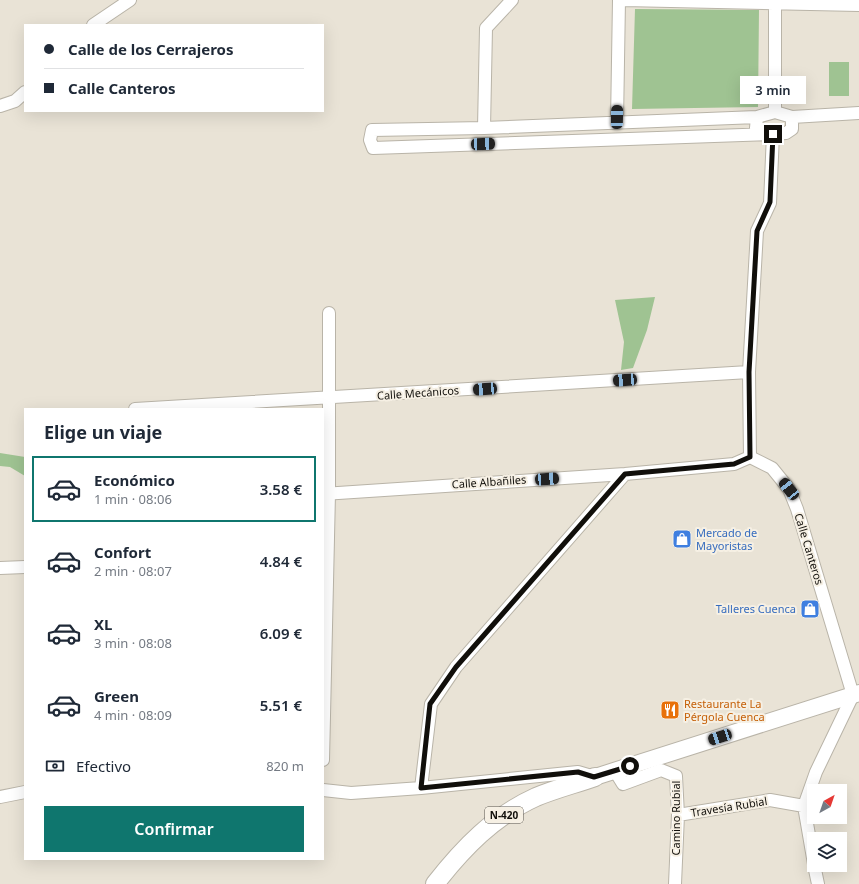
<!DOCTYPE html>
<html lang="es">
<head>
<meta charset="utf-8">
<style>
  body { margin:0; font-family:"Noto Sans",sans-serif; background:#f2f2f3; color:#1f2937; height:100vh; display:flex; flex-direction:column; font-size:15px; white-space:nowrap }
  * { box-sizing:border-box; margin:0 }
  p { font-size:13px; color:#747a83 }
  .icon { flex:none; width:22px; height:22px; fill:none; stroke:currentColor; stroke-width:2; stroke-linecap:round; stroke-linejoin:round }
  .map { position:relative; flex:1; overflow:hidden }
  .sheet { position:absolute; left:24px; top:408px; width:300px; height:452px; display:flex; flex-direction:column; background:#fff; border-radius:0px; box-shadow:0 4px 16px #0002 }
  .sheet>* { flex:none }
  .top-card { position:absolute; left:24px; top:24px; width:300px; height:88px; border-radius:0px; box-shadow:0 4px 16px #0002; display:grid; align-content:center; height:88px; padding:0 20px; background:#fff }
  .needle { width:26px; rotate:40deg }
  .tools { position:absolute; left:807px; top:784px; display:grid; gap:8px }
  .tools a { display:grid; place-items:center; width:40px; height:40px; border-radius:0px; background:#fff; box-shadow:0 4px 16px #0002; font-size:20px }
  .end { position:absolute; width:18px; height:18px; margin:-9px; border:5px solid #110f0b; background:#fff; box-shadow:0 0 0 2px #fff }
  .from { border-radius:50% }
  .bubble { position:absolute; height:28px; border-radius:0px; background:#fff; box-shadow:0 4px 16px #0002; font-size:13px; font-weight:600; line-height:28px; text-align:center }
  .car { position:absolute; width:12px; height:24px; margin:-12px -6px; border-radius:5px; box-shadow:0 0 3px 1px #0007; background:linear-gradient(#222 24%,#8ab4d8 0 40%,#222 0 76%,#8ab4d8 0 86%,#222 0) }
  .top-card b { display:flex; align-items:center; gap:14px; height:38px; font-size:15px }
  .top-card b+b { border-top:1px solid #e0e1e3 }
  .top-card i { width:10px; height:10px; background:#1f2937 }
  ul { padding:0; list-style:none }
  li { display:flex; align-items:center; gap:12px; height:66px; margin:0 8px 6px; padding:0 12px; border:2px solid transparent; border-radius:0px }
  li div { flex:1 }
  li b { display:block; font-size:15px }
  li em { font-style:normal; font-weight:600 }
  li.selected { border-color:#0f766e }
  li>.icon { width:36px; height:36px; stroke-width:1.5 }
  h2 { padding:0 20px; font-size:18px; line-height:48px }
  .pay { display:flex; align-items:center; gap:10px; height:44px; padding:0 20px; font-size:15px }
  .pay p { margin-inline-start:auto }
  .primary-button { display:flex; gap:8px; margin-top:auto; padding:8px 20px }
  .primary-button a { flex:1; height:46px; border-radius:0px; background:#0f766e; color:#fff; font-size:16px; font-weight:600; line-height:46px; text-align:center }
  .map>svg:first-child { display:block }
  .green { fill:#9fc392 }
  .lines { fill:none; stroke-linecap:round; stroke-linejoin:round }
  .minor-casing { stroke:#b9b4a8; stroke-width:14 }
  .major-casing { stroke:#b9b4a8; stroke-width:18 }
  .highway-casing { stroke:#b9b4a8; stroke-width:20 }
  .minor { stroke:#fff; stroke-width:12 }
  .major { stroke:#fff; stroke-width:16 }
  .highway { stroke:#fff; stroke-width:18 }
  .route { stroke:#110f0b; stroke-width:5 }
  .labels { text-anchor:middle; stroke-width:4; stroke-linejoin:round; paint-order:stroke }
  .shield { fill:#f6f0e4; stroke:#56524c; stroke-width:1 }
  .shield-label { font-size:10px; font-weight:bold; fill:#110f0b }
  .street-label { font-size:11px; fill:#110f0b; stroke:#f6f0e4 }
  .shop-label { font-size:11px; fill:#366cbe; stroke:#f6f0e4; text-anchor:start }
  .food-label { font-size:11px; fill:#c56008; stroke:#f6f0e4; text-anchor:start }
</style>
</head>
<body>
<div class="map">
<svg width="859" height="884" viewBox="0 0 859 884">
  <rect width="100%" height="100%" fill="#e9e3d6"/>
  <path class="green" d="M 635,9 L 759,10 L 758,107 L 632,109 Z
    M 829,62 L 849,62 L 849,96 L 829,96 Z
    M 655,297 L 647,330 L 633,368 L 621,370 L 624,342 L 615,300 Z
    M 0,453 L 25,457 L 25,476 L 10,467 L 0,466 Z"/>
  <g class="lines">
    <defs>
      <path id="minor" d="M 624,0 L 859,5
        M 93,25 L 130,0
        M 0,106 L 15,101 L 25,92
        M 775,112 L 775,0
        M 757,117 L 484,128 L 372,130 L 370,140 L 373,148 L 773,134 L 786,133 L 792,129 L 792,117 L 775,112 L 757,117 L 756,128 L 762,134
        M 792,117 L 859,113
        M 617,122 L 619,0
        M 484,128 L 486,28 L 512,0
        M 773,134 L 770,203 L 757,231 L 749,372 L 750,457 L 772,468 L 789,489 L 797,509 L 853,695 L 816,772 L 804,806 L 814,864
        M 135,409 L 749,372
        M 323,494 L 625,474 L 734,464 L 750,457
        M 0,568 L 25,567
        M 323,760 L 329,493 L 329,313
        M 615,771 L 623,784 L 661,770 L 676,776 L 678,815 L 675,884
        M 421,788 L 431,704 L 456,667 L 625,474
        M 323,790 L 351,793 L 421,788 L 578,772 L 595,777
        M 0,797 L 25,792
        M 678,815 L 770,800 L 804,806
        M 814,865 L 818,884"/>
      <path id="major" d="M 595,777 L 859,693"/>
      <path id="highway" d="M 435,884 C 463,848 494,816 536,797 C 555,789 575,784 595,777"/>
    </defs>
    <use href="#minor" class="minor-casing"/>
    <use href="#major" class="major-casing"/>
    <use href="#highway" class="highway-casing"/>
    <use href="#minor" class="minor"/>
    <use href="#major" class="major"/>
    <use href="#highway" class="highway"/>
  </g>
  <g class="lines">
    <path class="route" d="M 630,766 L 594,777 L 578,772 L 421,788 L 430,704 L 456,667 L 625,474 L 734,464 L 750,457 L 749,372 L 757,231 L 770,202 L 773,134"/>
  </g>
  <defs>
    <symbol id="shop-square" viewBox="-11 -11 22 22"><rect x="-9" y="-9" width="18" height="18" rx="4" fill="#3f7fe0" stroke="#f6f0e4"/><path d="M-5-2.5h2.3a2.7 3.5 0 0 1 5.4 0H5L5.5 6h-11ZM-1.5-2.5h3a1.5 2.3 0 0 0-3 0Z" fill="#fff"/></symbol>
    <symbol id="restaurant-square" viewBox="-11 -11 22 22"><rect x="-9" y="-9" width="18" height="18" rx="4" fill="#e8710a" stroke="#f6f0e4"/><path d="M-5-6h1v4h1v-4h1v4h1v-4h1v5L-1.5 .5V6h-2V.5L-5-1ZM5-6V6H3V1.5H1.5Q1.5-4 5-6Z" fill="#fff"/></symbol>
  </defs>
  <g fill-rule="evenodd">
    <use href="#shop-square" x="671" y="528" width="22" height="22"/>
    <use href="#shop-square" x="799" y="598" width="22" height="22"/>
    <use href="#restaurant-square" x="659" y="699" width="22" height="22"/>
  </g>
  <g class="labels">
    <rect class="shield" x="485" y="807" width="38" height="16" rx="3"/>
    <g class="shield-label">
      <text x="504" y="819">N-420</text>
    </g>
    <g class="street-label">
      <text transform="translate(418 393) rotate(-4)" y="4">Calle Mecánicos</text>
      <text transform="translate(489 482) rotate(-4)" y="4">Calle Albañiles</text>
      <text transform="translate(809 549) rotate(73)" y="4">Calle Canteros</text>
      <text transform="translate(729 807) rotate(-9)" y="4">Travesía Rubial</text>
      <text transform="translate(676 818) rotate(-90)" y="4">Camino Rubial</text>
    </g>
    <g class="shop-label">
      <text x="696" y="537">Mercado de<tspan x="696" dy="13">Mayoristas</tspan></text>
      <text x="796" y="613" text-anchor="end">Talleres Cuenca</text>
    </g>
    <g class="food-label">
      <text x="684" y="708">Restaurante La<tspan x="684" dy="13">Pérgola Cuenca</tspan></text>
    </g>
  </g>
</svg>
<div class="tools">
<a><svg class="needle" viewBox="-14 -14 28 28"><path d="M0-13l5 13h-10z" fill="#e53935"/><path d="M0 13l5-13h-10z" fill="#747a83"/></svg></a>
<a><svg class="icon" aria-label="layers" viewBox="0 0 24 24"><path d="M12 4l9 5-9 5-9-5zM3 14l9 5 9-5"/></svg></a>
</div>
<i class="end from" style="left:630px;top:766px"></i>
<i class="end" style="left:773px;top:134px"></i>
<div class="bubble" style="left:740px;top:76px;width:66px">3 min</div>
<i class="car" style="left:617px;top:117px;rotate:1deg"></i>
<i class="car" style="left:483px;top:144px;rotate:88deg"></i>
<i class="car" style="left:625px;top:380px;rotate:266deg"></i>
<i class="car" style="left:485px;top:389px;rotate:266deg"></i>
<i class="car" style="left:547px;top:479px;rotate:86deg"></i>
<i class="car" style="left:789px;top:489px;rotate:322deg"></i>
<i class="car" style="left:720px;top:737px;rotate:252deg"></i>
<div class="top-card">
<b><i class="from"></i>Calle de los Cerrajeros</b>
<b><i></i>Calle Canteros</b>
</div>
<section class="sheet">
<h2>Elige un viaje</h2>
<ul>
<li class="selected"><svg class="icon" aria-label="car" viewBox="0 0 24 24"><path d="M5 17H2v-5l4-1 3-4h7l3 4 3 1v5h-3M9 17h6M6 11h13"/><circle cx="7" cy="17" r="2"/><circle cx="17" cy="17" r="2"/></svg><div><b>Económico</b><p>1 min · 08:06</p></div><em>3.58 €</em></li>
<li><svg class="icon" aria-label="car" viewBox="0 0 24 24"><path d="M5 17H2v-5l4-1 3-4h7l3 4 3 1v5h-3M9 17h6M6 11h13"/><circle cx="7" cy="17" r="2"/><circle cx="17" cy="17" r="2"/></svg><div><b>Confort</b><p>2 min · 08:07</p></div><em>4.84 €</em></li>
<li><svg class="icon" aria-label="car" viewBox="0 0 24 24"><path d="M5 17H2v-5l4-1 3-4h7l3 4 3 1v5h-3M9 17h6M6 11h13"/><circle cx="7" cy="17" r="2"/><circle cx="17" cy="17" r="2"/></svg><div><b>XL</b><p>3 min · 08:08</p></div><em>6.09 €</em></li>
<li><svg class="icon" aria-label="car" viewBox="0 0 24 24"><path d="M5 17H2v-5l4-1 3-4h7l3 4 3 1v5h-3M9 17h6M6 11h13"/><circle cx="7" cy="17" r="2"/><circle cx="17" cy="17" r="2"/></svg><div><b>Green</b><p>4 min · 08:09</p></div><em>5.51 €</em></li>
</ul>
<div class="pay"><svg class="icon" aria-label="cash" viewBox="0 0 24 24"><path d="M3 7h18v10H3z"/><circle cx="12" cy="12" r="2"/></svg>Efectivo<p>820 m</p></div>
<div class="primary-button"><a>Confirmar</a></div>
</section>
</div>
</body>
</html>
